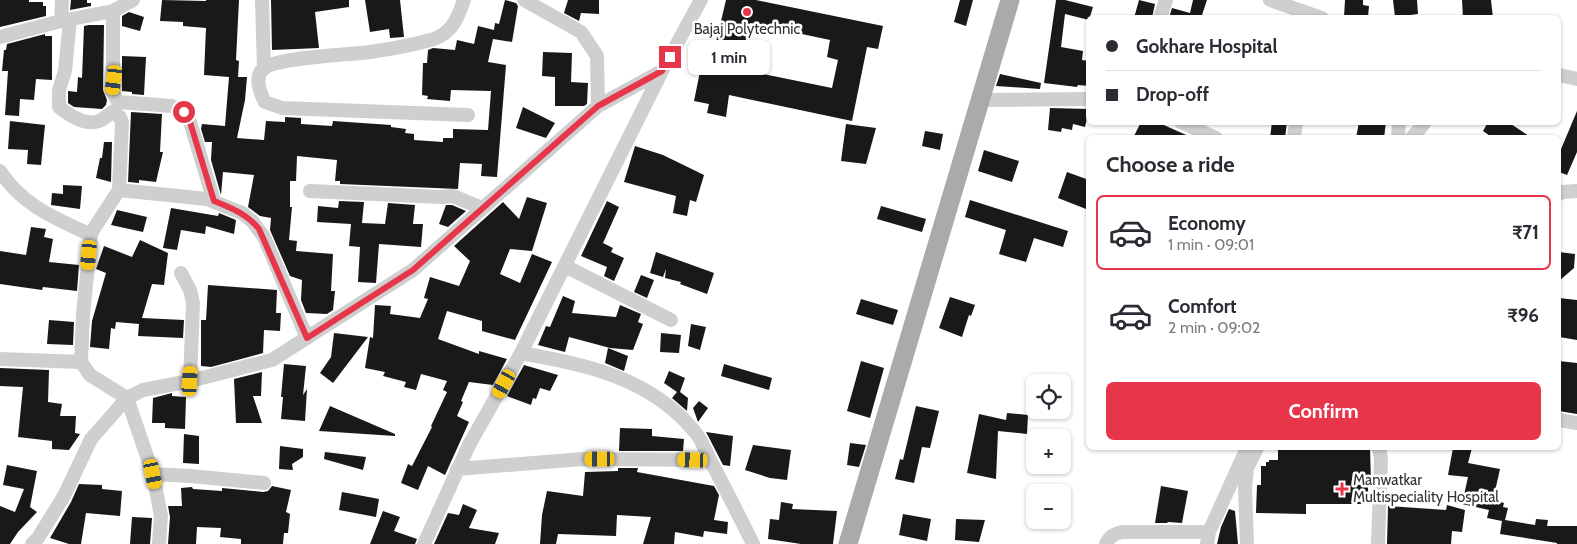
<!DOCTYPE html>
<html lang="en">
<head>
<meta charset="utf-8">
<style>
  body { margin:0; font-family:Cabin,sans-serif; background:#f7f7f7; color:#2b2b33; height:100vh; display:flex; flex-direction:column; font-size:19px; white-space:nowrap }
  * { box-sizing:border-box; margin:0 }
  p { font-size:16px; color:#7c7c81 }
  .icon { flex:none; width:28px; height:28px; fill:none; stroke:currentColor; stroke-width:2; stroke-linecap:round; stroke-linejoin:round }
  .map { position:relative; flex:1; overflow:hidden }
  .drawer { position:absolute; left:1086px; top:135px; width:475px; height:315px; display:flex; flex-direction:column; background:#fff; border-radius:8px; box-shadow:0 1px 4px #0004 }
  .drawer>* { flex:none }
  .banner { position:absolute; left:1086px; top:15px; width:475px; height:110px; border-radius:8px; box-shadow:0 1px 4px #0004; display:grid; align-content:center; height:110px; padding:0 20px; background:#fff }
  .tools { position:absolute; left:1026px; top:374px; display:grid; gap:10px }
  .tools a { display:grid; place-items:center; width:45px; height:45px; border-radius:8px; background:#fff; box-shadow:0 1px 4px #0004; font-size:25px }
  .end { position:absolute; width:22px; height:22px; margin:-11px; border:6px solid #e7364a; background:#fff; box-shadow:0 0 0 2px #fff }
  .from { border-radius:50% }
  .bubble { position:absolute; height:35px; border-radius:8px; background:#fff; box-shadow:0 1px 4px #0004; font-size:16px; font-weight:700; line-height:35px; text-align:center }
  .car { position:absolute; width:15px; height:30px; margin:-15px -8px; border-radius:6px; box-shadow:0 0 4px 1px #0007; background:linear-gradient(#f5c518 24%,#345 0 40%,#f5c518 0 76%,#345 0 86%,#f5c518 0) }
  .banner b { display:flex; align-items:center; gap:18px; height:48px; font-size:19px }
  .banner b+b { border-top:1px solid #e1e1e2 }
  .banner i { width:12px; height:12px; background:#2b2b33 }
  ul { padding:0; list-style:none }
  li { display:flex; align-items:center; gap:15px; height:75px; margin:0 10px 8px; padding:0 10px; border:2px solid transparent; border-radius:8px }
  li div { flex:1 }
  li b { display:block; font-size:19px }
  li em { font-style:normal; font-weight:700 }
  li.active { border-color:#e7364a }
  li>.icon { width:45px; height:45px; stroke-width:1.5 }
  h2 { padding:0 20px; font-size:22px; line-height:60px }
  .cta { display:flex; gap:10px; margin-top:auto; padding:10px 20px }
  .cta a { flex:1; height:58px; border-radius:8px; background:#e7364a; color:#fff; font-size:20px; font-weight:700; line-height:58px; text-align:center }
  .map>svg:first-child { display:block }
  .building { fill:#191919; fill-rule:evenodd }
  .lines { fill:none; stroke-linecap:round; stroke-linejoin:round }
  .minor { stroke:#cfcfcf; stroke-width:14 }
  .major { stroke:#aaa; stroke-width:19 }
  .route { stroke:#e7364a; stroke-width:6 }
  .poi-dot { fill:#e7364a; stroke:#fff; stroke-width:2 }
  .labels { text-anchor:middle; stroke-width:5; stroke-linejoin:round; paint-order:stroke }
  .poi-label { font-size:15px; fill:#323232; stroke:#fff }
</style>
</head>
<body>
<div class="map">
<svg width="1577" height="544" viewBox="0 0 1577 544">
  <rect width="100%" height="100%" fill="#fff"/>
  <path class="building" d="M 0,0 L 29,0 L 29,2 L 43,2 L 43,6 L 46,6 L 46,16 L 0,27 Z
    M 71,0 L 87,0 L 87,3 L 91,3 L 91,6 L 70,10 Z
    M 162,0 L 206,1 L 206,0 L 239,0 L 236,60 L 239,61 L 238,77 L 247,77 L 245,100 L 237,138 L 264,140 L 266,121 L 285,122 L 285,117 L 301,118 L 301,124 L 332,126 L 333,121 L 391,125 L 391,127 L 406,129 L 405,133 L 414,134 L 414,140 L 443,142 L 443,138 L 453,138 L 453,129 L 488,130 L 491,91 L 451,90 L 450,101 L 427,99 L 428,96 L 422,95 L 423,63 L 427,63 L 428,50 L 433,48 L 455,50 L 457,40 L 474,44 L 478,26 L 494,30 L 495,23 L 499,24 L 505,0 L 516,3 L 518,6 L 512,42 L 493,39 L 488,62 L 506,65 L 497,177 L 481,176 L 482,164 L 460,163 L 458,189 L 340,184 L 340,181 L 335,181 L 337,160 L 297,156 L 296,181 L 290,181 L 290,207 L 292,207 L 289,240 L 297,241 L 296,251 L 333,254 L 331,291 L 335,291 L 333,310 L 327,314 L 306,313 L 301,300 L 302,280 L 290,276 L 270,230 L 271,218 L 260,216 L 248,207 L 254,175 L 223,172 L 221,195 L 211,160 L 212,142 L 205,142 L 201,129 L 202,124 L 225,126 L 229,77 L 204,75 L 206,28 L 183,26 L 183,22 L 160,21 Z
    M 271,0 L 349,0 L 349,7 L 315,12 L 319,48 L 272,50 Z
    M 365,0 L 400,0 L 404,37 L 390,38 L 389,29 L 370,32 Z
    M 568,0 L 599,0 L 599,14 L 581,13 L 579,21 L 564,13 Z
    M 726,0 L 756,0 L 883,26 L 878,49 L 867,47 L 852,121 L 729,95 L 726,117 L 707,113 L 709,104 L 694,101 L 702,62 L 711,63 ZM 750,23 L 830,40 L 827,57 L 838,60 L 832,88 L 739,69 Z
    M 960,0 L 973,0 L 966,26 L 954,22 Z
    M 1056,0 L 1065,0 L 1093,7 L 1089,20 L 1065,14 L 1061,47 L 1083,51 L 1082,60 L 1089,61 L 1089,86 L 1078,85 L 1077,87 L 1044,83 Z
    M 1139,0 L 1155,4 L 1152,18 L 1134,18 Z
    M 1193,0 L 1207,0 L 1201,18 L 1192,15 L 1192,18 L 1169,18 L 1172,8 L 1190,13 Z
    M 1345,0 L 1363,0 L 1363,5 L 1369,6 L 1368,17 L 1344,17 Z
    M 1393,0 L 1417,0 L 1418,14 L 1395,17 Z
    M 1462,0 L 1491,0 L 1493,18 L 1463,18 Z
    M 129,12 L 144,17 L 140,31 L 122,26 L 122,16 Z
    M 89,25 L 104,25 L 103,90 L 107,100 L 106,105 L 102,109 L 74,107 L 68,103 L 68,91 L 77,92 L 78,77 L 82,78 L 84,26 Z
    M 45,34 L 45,36 L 52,36 L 52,80 L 36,79 L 34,100 L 20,99 L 19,116 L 5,115 L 8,71 L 2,71 L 4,50 L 6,50 L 7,44 Z
    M 543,52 L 572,53 L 571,82 L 588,83 L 587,104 L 584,106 L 555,106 L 555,77 L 542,76 Z
    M 122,56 L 146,57 L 144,95 L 132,94 L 132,92 L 122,91 Z
    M 1000,74 L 1041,83 L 1040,89 L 996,86 Z
    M 523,107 L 555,123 L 546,138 L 516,128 Z
    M 1050,108 L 1089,109 L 1085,127 L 1073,124 L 1072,130 L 1062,128 L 1061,132 L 1048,130 Z
    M 1577,111 L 1577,152 L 1567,175 L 1559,172 L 1559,154 Z
    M 131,112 L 162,114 L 160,152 L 163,152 L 156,182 L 139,180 L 139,183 L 128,182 Z
    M 10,121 L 45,125 L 41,165 L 27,164 L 28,150 L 8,149 Z
    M 1141,122 L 1157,122 L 1193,138 L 1133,138 Z
    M 1272,122 L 1287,122 L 1285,138 L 1270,138 Z
    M 1359,122 L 1386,122 L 1384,138 L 1356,138 Z
    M 1488,122 L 1508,122 L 1532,138 L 1493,138 L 1483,131 Z
    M 846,124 L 876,128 L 866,164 L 841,161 Z
    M 925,131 L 943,134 L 940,150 L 922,146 Z
    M 104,142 L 112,142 L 111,182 L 96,178 L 100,158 L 102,158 Z
    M 635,146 L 663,155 L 704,175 L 696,202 L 690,200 L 687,216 L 673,213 L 676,196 L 624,182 Z
    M 984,150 L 1019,161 L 1012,182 L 978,171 Z
    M 1067,172 L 1089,180 L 1089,202 L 1086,209 L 1058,198 Z
    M 63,185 L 82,186 L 80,209 L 51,205 L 52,193 L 63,194 Z
    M 527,197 L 547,203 L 532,251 L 510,249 L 500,274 L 520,283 L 532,254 L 552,262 L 515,340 L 482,331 L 482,321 L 447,311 L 438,339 L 479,354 L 479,351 L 507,359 L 493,385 L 469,382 L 461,401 L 463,402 L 457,416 L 469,422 L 445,475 L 428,466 L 418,490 L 401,483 L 408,464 L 412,466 L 432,427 L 431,426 L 447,392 L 443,390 L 447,381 L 421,374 L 416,390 L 404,387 L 406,382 L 383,376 L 385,372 L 365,368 L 370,337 L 373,338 L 375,305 L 391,306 L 390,314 L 420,318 L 428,299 L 424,298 L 430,277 L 459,286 L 470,261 L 454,246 L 503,202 L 519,219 Z
    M 970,200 L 1068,231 L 1063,247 L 1034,238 L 1026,262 L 999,254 L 1006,230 L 965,217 Z
    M 339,201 L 364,202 L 362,223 L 385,224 L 388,203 L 415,205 L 413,224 L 423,224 L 421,247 L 379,244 L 376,283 L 358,282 L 360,247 L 349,246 L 351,224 L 317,222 L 318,206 L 338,208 Z
    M 607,201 L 619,207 L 603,243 L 613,248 L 611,252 L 624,258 L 614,281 L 604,276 L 607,267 L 581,256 Z
    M 446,205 L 452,205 L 466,211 L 448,227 L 439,224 Z
    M 881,206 L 926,219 L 922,232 L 877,219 Z
    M 171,208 L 218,216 L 219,213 L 236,220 L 234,234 L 206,226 L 205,234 L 181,230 L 177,250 L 163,248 Z
    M 117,210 L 147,217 L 143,232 L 111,225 Z
    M 31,227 L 46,229 L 44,237 L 53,239 L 49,262 L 79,265 L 77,291 L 43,287 L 42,290 L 0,284 L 0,251 L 26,255 Z
    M 140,240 L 168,253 L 164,285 L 152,284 L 142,318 L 184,320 L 183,338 L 138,336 L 139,324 L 116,322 L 115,329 L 111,328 L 109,349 L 90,347 L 92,321 L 106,273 L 96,269 L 104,246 L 132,257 Z
    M 656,252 L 714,273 L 707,294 L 680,284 L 681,282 L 665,278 L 666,269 L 663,277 L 650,273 Z
    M 1559,252 L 1575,254 L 1574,268 L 1559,281 Z
    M 641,275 L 654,280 L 647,298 L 634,292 Z
    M 208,285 L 277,290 L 276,313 L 281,313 L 280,331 L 264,330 L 263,353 L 211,367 L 201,366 L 201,320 L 206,320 Z
    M 563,296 L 575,301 L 572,313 L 616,317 L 620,305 L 641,314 L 638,322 L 643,324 L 633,350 L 610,348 L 569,337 L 565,352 L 538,345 L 546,326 L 550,327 Z
    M 950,297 L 975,305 L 971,316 L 969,315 L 962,337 L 939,328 Z
    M 1559,298 L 1577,300 L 1577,340 L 1559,337 Z
    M 861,299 L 898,310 L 893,325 L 856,314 Z
    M 49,320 L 74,322 L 73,345 L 47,344 Z
    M 691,324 L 706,327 L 700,350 L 688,346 Z
    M 334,333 L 368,337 L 333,383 L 320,373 L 331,357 Z
    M 661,333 L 681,335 L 679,353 L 660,352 Z
    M 608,348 L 628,356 L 624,371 L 605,363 Z
    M 861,361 L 884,368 L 870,418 L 847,411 Z
    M 1559,361 L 1577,363 L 1577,414 L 1559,411 Z
    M 284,364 L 306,366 L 303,395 L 307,389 L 305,421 L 281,419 L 283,397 L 281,397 Z
    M 724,364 L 772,378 L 769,390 L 721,376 Z
    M 524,365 L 558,375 L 550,391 L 540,388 L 536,399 L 533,398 L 531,405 L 507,396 Z
    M 0,368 L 49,370 L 48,402 L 62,404 L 60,416 L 76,416 L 75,433 L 80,434 L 69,450 L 52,449 L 52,441 L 18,437 L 23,387 L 0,386 Z
    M 669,371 L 685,378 L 680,392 L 688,398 L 687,411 L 672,398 L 677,392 L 664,383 Z
    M 262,372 L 261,396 L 253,396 L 262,423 L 236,423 L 234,379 Z
    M 172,393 L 172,396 L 186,397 L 185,429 L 165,428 L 165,423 L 152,423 L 153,398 Z
    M 699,401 L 708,408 L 698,422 L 693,408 Z
    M 330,406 L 395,434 L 395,436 L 319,431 Z
    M 916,406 L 939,411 L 930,448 L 922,447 L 914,483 L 895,479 L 900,459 L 903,460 Z
    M 1007,413 L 1028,415 L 1027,434 L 998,431 L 996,479 L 967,473 L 979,414 L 1006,420 Z
    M 620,428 L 652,429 L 652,436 L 684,439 L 683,451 L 619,451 Z
    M 706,432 L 733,436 L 730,466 L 723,465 Z
    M 184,434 L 199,436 L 199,464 L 183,463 Z
    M 850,443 L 866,445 L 859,467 L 847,465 Z
    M 753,445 L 791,450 L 787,480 L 770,478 L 745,470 Z
    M 280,446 L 303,449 L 303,457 L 292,464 L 293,470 L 279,469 Z
    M 1278,448 L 1370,448 L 1371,482 L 1368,482 L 1368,504 L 1306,504 L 1306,514 L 1256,513 L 1257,485 L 1261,485 L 1261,466 L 1266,466 L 1266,462 L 1269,462 L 1269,460 L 1278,460 Z
    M 1453,448 L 1472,448 L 1468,463 L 1500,469 L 1493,500 L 1504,503 L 1503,507 L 1508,508 L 1505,520 L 1535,525 L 1536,519 L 1548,520 L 1547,526 L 1577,526 L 1577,544 L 1557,544 L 1557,543 L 1500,534 L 1502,521 L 1487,518 L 1489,510 L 1462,504 L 1468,477 L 1448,475 Z
    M 325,452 L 366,457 L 363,470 L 324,459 Z
    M 7,465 L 37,471 L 30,507 L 37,512 L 18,532 L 10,544 L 0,544 L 0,506 L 15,512 L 24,489 L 3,485 Z
    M 618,468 L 638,468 L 637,472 L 714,486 L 719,495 L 714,520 L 728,522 L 727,534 L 704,531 L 703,537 L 675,532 L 674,544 L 643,544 L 651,517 L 617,515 L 616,536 L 558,534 L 556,544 L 540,544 L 542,515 L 547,491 L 583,496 L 585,472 L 618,471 Z
    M 79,484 L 102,485 L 102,489 L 122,491 L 120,516 L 86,513 L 81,544 L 69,544 L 50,538 L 71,502 Z
    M 272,486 L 291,490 L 286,512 L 290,514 L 288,533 L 284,533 L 283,544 L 241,544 L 241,539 L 220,537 L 221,528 L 197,527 L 196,544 L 168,544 L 170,517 L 168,506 L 182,506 L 181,488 L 192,487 L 193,489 L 222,491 L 222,488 L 263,492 L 268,491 Z
    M 1161,486 L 1188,491 L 1182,523 L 1168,522 L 1167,523 L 1155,523 Z
    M 342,492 L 379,499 L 376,517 L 339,510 Z
    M 781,502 L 793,504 L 792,509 L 837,511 L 833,544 L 801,544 L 768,539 L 770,519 L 779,520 Z
    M 463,504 L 477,510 L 469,528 L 499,533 L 495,544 L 434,544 L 448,513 L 459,515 Z
    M 1447,505 L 1465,510 L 1462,532 L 1452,531 L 1451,544 L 1387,544 L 1388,506 L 1446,510 Z
    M 1229,509 L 1235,511 L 1238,544 L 1217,544 L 1221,527 Z
    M 383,511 L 400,517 L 394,531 L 417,539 L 415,544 L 370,544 Z
    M 903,514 L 931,519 L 927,541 L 899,535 Z
    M 132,517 L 152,518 L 150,544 L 130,544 Z
    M 956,519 L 985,520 L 979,542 L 955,540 Z"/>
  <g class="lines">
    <path class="minor" d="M 262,0 L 264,69
      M 464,0 C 458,17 453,32 434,39 C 413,45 391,49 370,52 C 349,55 276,57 263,69 C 254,77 260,93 265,102 L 282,108 L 468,115
      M 524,0 L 581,32 L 597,56 L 598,106
      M 1270,0 L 1322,18
      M 113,11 L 113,79 L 112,91 L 118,102 L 172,106 L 184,112 L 190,122 L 214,201
      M 1160,18 L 1166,0
      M 70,20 L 65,71 L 59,90 L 59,107 C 69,115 86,126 99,121 C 104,119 108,115 112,112 L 120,117 L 122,123 L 119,190 L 93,230 L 91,235 L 83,315 L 81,362
      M 61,21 L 62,0
      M 0,37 L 61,21 L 113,11 L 133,0
      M 1559,75 L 1577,79
      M 980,100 L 1089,99
      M 1181,122 L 1216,138
      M 1294,138 L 1296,122
      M 1398,138 L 1399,122
      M 1412,138 L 1425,122
      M 0,171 C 23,206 55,218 91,235
      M 119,190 L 207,199 L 242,213 L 252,221 L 264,237 L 307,338
      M 310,191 L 441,197 L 453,196 L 482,208
      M 1559,194 L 1562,192 L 1577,191
      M 565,266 L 671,320
      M 181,273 L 190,290 L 193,303 L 190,381
      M 521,353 C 586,365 650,377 695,432 C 702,440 706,452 711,462 C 726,489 739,516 753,544
      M 0,359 L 81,362 L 90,375 L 127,398 L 153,474 L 161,516 L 159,544
      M 1559,420 L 1577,423
      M 457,469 L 583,459 L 710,460
      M 153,474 L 190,476 L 264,483
      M 32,544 L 38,538 L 64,496 L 91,439 L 127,398 L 143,390 L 190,381 L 272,360 L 413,270 L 598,106 L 662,71
      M 424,544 L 469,445 L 521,353 L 662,71 L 701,0
      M 1106,544 C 1110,536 1114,534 1122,532 L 1209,532
      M 1207,544 L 1209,532 L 1247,448
      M 1247,544 L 1245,488 L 1247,468 L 1257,448
      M 1378,544 L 1381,459 L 1379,448"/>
    <path class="major" d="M 848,544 L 1010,0"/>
  </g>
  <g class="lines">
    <path class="route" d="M 184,112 L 190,122 L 214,201 C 231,208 247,214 259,229 L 307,338 L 413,270 L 598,106 L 662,71 L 670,57"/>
  </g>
  <g class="poi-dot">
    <circle cx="747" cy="12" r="5"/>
    <path d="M1339.5 481.5h5v5h5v5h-5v5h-5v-5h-5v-5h5z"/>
  </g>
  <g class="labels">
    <g class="poi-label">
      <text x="747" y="34">Bajaj Polytechnic</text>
      <text x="1353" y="485" text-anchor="start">Manwatkar<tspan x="1353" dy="17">Multispeciality Hospital</tspan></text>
    </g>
  </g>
</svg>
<div class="tools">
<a><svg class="icon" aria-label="locate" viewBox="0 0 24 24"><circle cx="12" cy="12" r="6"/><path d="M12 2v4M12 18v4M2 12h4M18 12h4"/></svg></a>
<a>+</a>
<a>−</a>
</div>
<i class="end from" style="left:184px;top:112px"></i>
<i class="end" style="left:670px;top:57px"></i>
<div class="bubble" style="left:688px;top:40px;width:82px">1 min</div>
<i class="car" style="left:114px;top:80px;rotate:187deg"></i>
<i class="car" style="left:89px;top:255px;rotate:185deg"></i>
<i class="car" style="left:190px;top:381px;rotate:3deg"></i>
<i class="car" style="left:504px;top:384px;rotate:209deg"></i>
<i class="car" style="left:600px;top:459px;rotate:270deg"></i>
<i class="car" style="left:693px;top:460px;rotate:272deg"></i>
<i class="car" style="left:153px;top:474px;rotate:169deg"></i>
<div class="banner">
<b><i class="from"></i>Gokhare Hospital</b>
<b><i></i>Drop-off</b>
</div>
<section class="drawer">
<h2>Choose a ride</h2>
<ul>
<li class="active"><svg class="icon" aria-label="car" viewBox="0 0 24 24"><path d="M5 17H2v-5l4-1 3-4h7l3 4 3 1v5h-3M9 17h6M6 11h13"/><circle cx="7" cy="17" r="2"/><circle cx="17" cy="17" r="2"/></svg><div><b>Economy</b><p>1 min · 09:01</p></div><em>₹71</em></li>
<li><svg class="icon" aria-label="car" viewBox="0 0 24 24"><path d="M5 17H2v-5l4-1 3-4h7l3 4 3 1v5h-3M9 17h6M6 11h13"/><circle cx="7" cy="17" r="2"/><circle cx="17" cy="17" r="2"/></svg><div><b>Comfort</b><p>2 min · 09:02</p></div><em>₹96</em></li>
</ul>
<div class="cta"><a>Confirm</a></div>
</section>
</div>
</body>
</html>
